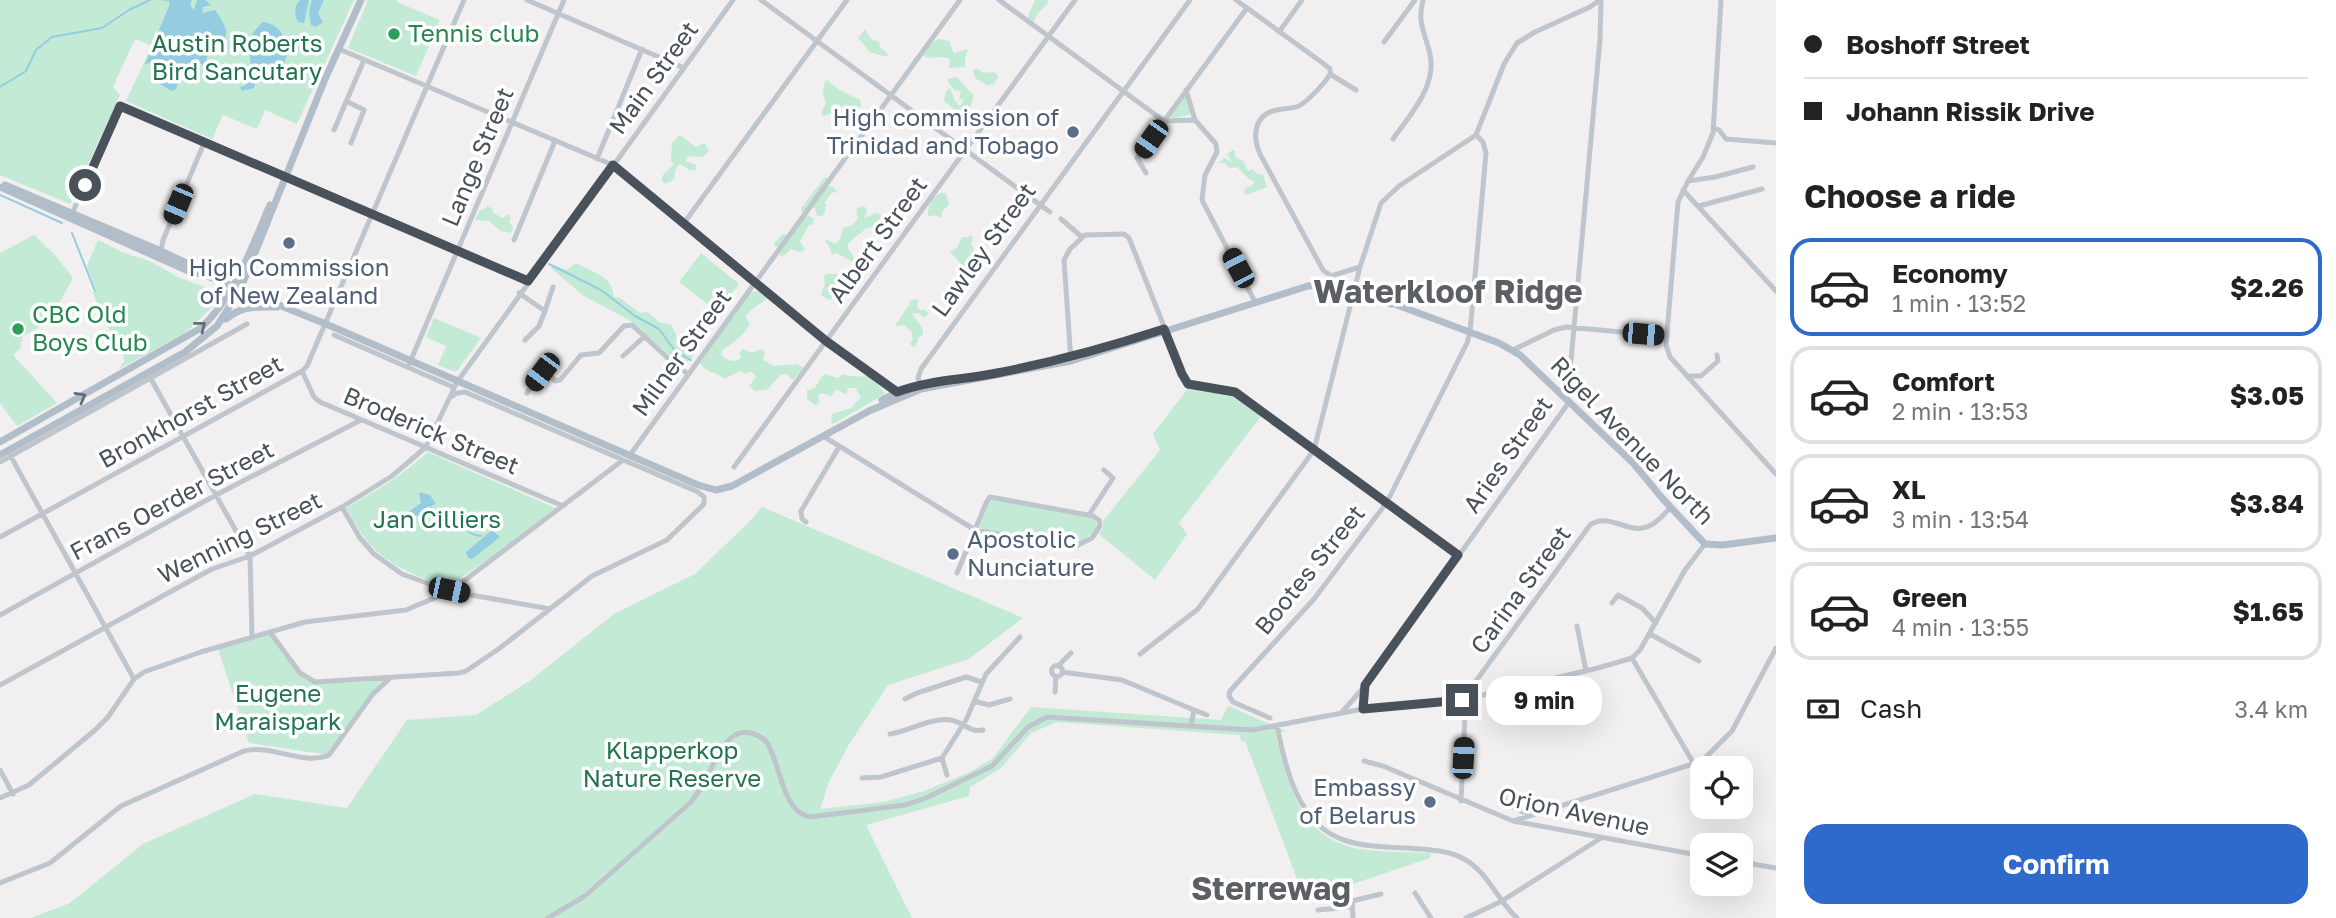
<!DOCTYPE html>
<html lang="en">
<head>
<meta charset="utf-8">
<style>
  body { margin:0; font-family:"Golos Text",sans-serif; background:#f6f6f6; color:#222; height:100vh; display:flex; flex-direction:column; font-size:26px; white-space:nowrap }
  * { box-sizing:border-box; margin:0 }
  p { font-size:23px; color:#767676 }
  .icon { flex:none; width:38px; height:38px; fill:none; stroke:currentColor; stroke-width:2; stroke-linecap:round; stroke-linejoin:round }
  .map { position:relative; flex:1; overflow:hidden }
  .details { display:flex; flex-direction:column; background:#fff; width:560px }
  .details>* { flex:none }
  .top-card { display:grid; align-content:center; height:154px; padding:0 28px; background:#fff }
  .buttons { position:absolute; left:1690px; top:756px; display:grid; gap:14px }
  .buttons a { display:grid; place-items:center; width:63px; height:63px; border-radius:14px; background:#fff; box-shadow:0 7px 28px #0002; font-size:35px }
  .end { position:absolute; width:32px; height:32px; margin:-16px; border:9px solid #49515a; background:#fff; box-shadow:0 0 0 4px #fff }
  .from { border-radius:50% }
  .bubble { position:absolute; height:49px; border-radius:21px; background:#fff; box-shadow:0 7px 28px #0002; font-size:23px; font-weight:700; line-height:49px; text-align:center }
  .car { position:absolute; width:21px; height:42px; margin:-21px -10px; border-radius:9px; box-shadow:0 0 5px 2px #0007; background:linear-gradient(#222 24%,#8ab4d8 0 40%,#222 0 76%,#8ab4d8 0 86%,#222 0) }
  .top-card b { display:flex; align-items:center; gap:24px; height:66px; font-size:26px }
  .top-card b+b { border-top:2px solid #e0e0e0 }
  .top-card i { width:18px; height:18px; background:#222 }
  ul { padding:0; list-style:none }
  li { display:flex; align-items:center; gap:21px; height:98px; margin:0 14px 10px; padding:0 14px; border:4px solid #e0e0e0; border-radius:21px }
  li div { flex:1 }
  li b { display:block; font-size:26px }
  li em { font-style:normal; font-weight:700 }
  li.selected { border-color:#2e6acc }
  li>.icon { width:63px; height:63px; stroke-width:1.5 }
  h2 { padding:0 28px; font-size:32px; line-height:84px }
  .pay { display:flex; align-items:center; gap:18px; height:77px; padding:0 28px; font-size:26px }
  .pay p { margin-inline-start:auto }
  .cta { display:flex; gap:14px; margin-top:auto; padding:14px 28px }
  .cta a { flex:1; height:80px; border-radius:21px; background:#2e6acc; color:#fff; font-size:28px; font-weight:700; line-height:80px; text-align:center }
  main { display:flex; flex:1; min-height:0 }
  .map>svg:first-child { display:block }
  .green { fill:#c2ead4 }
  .water { fill:#94cde2 }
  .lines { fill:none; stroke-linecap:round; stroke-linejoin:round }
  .stream { stroke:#94cde2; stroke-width:2 }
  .minor { stroke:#bfc5cc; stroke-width:5 }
  .major { stroke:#b2bdca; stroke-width:7 }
  .oneway { stroke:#636c76 }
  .route { stroke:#49515a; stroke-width:9 }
  .leisure-dot { fill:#2e9e5b; stroke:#fff; stroke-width:2.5 }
  .service-dot { fill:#5c6f8a; stroke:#fff; stroke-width:2.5 }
  .labels { text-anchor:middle; stroke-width:7; stroke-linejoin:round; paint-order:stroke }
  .leisure-label { font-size:24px; fill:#27864d; stroke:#fff; text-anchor:start }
  .park-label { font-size:24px; fill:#22734f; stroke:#fff }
  .street-label { font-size:24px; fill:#49515a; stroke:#fff }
  .service-label { font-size:24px; fill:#4e5e75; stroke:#fff; text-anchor:end }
  .district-label { font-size:32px; font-weight:bold; fill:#5c5f63; stroke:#fff }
</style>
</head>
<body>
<main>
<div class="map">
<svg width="1776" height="918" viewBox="0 0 1776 918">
  <rect width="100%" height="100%" fill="#f1efef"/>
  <path class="green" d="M 0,0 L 354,0 L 297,124 L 265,110 L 257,129 L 223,115 L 212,139 L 126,101 L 152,46 L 135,39 L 113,87 L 120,95 L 70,204 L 0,175 Z
    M 368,0 L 398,0 L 397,2 L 440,20 L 416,76 L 348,48 Z
    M 1035,0 L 1047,0 L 1049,2 L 1038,13 L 1033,23 L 1028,21 L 1029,14 Z
    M 865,29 L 870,38 L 879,42 L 880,47 L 888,54 L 886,57 L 870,52 L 858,38 Z
    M 939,39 L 949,41 L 954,53 L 967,49 L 968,51 L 965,57 L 965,67 L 951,68 L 949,67 L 950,59 C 939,54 935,60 925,57 L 923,55 L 930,43 Z
    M 976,68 L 982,72 L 996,73 L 998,77 L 994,84 L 987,85 L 975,78 L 973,71 Z
    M 956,77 C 964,82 966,90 974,95 L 970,109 L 965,113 L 955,110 L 944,101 L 946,91 L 950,88 L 955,101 L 960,106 L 964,99 L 959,99 L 961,91 L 954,90 L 948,82 L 948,79 Z
    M 827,80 L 841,91 L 860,100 L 861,106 L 856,111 C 849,109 845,112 840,105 L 834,104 L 831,107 L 832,113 L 823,116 L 821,113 L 826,102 C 822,96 823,89 825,82 Z
    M 1185,96 L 1187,97 L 1191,114 L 1172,119 L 1171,115 Z
    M 680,135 L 696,147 L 705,143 L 709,151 L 703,157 L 688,156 L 686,161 L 696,165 L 697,170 L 690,170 L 680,164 L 676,168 C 672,181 679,177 665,184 L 662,181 L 662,176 L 674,164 L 671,160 L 672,143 Z
    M 1232,150 L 1235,151 L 1235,157 C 1246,162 1243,160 1248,171 L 1253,169 L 1256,173 L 1263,175 L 1267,187 L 1246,195 L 1244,193 L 1245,188 L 1252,186 L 1255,182 L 1248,178 L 1237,167 L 1230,168 L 1225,163 L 1219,163 L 1224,158 L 1232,162 L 1227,155 Z
    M 825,177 L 828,179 L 827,187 L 831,186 L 837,191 L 835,193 L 832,192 L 824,203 L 826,205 L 824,215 L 817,217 L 815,208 L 802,212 L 801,208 Z
    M 941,193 L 946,193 L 949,205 L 942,211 L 941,218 L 934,215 L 930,217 L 928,216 C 928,205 931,197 941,193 Z
    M 487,206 L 493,209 L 493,213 L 503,218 L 508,214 L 511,218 L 509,222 L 513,227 L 511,233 L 501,231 L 489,221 L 475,220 L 480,210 L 485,209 Z
    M 864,206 L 867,209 L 865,218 L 876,213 L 880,214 L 881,216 L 878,221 L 880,222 L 886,220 L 887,222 L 886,228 L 879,230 L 872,227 L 866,228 C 861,234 851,238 847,246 L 856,261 L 851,261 L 837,253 L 832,255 L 830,248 L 824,239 L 836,244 L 840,239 L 843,228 L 853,225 L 858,218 L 856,209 Z
    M 807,215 L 814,219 L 812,225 L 809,225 L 800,241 L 805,250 L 800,252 L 791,249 L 785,255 L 780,256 L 779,247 L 774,246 L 774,243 L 783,234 L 787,236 Z
    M 34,235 L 55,255 L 73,278 L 57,307 L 60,316 L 23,336 L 20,349 L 13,355 L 57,403 L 17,426 L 0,403 L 0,253 Z
    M 971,235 L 973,239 L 971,243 L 975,252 L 968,266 L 962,268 L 958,260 L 950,252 L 957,248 L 962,237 L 968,237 Z
    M 98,240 L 122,252 L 150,261 L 178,277 L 207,288 L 214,295 L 214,305 L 185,333 L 119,369 L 124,361 L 122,351 L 100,314 L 102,311 L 97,305 L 93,292 L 96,291 L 87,266 Z
    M 701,253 L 739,284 L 718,312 L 679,282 Z
    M 576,263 C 590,272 615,276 613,297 L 620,298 L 640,313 L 648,312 L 659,322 L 671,325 L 676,334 L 677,345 L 690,348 L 701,346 L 683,368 L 631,321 L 584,296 L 551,268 L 553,265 L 567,270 Z
    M 827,274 L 837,274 L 847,280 L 839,294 L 829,300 L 821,295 L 825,283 L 824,276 Z
    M 760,291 L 767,299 L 752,309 L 745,317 L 750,323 C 745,335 733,343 722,350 L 722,356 C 728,361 735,363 741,358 L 740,353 L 743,349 L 752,353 L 761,349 L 765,352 L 763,360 L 774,366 L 797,364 L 804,368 L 793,380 L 786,374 L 780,375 L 768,389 L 755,391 L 749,386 L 756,377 L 751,371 L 746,374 L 740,371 L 724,379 C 717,371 706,374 700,363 L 750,292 Z
    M 918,299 L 917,306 L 919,310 L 926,310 L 928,314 L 924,318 L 919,313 L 912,314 L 923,329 L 923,334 L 918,338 L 916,346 L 913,347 L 910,344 L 913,339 L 911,331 L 904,325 L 896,326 C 896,323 908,307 910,304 L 909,301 Z
    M 434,318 L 481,338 L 456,372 L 438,365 L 446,346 L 426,337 Z
    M 826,374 L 838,378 L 843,374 C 867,382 868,366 885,394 L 833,424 L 831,422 L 832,414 L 851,408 L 861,397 L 855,388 L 848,388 L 846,395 L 836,389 L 831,396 L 821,393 L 818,396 L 820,402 L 815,405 L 807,399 L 807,390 C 816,390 818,383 821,377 Z
    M 1189,387 L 1229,392 L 1262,415 L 1179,523 L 1187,534 L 1155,580 L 1099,534 L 1103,528 L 1103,521 L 1160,450 L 1153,434 Z
    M 428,452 L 555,508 L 502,550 L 447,587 C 417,576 388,566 367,541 C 359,531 353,519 346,508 C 375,492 404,474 428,452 Z
    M 994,499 L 1094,519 L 1097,526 L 1095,532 L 1074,545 L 979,528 L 989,501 Z
    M 762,507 L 1023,618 L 969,659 L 888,685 L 848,746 L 829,782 L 820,809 L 884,802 L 924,791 L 970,772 L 993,758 L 1031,707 L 1221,720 L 1228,706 L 1286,731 L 1275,733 C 1288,780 1296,831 1350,847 C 1370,852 1409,852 1431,853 L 1430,858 L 1305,900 L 1245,741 L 1242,742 L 1239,735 L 1057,722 L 1031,733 L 1001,768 L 970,787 L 969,796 L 866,825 L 912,918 L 31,918 L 70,903 L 143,844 L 255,794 L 347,808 L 407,720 L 476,715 L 531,680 L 614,614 L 695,574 L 751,520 Z
    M 269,632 L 303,678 L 346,683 L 383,680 L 329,755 L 249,743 L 217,646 Z"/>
  <path class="water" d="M 158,0 L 192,0 L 190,5 L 194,10 L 197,0 L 205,0 L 211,5 L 203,7 L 202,13 L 215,10 C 230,31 232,39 208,53 L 205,67 L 196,60 C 187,62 186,66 184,75 L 180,77 L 176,89 L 171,91 L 152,79 L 150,73 L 154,69 L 154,62 L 145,64 L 169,6 L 169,1 Z
    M 300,0 L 309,0 L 304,23 L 298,22 C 294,14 294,6 300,0 Z
    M 312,0 L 324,0 L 318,13 L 323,22 L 316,27 L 311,25 L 309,11 Z
    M 263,22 C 290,25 294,64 275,73 C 270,76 263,75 258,75 L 254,88 L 242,91 L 240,87 L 246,85 L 243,76 L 236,75 L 239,68 L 246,69 L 251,65 C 248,44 247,37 263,22 Z
    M 419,492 L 430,495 L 436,504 L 425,508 L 421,515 L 406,518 L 407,513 L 421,503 Z
    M 492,530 L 500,537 L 472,559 L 468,558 L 466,552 Z"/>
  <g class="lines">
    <path class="stream" d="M 0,87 L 26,71 L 36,50 L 52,37 L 102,28 L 129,10 L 150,0
      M 0,195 L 62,223
      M 72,233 L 95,291
      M 549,264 L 601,290 L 635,316 L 659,329 L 675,351 L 691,360
      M 430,507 C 439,515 447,515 458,519 C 469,524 463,534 481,536"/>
    <path class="minor" d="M 527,0 L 684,68
      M 761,0 L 1050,212
      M 999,0 L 1164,121 L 1195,120 L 1216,144 L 1217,152 L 1205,175 L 1202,200 L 1255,302
      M 1236,0 L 1324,64 L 1330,69 L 1330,74
      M 1721,0 L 1713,133 L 1703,157 L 1688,181 L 1678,202 L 1666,345 L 1670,357 L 1776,474
      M 1279,32 L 1302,0
      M 1384,42 L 1415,0
      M 339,49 L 613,165 L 826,341 L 897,392
      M 1330,74 C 1326,82 1308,101 1299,106 C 1292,109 1284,108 1277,110 C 1254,114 1252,136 1260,154 L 1323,270 L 1331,276 L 1360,267
      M 1330,74 L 1356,90
      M 1186,90 L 1195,120
      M 346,101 L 364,110 L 351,143
      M 1713,128 L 1719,130 L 1726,139 L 1776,143
      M 334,130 L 364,60
      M 1393,139 C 1410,115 1437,86 1430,54 C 1425,33 1417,23 1423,0
      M 597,159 L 642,49
      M 1146,173 L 1137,158 L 1247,8
      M 1688,181 L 1715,177 L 1753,167
      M 1683,190 L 1776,291
      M 1699,206 L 1762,189
      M 71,216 L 120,106 L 528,281
      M 1061,219 L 1082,237
      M 684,223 L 847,0
      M 514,240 L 555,141
      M 161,251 L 163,240 L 204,143
      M 519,293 L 545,311 L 553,287
      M 334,335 L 453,387
      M 525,340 L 539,326 L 545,311
      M 1513,350 L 1554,330 L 1566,327 L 1666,336
      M 623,356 L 645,336
      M 1071,361 L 1064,260 L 1070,249 L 1085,235 L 1124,234 L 1129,238 L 1133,248 L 1186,382 C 1201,390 1219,386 1235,392 L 1458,555
      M 408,367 L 564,0
      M 302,371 L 314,397 L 320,402 L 563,506
      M 1688,376 L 1701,376 L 1718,361 L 1717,355
      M 151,379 L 250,556 L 252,636
      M 921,388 L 918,378 L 921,369 L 1190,0
      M 527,393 L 542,372 L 547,372 L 555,381 L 560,380 L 581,355 L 599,353 L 624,326 L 632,325 L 673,363 L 688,374
      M 649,402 L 646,396 C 657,385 662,373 673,363
      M 823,436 L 975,530 L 1074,547 L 1092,538 L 1100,526 L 1099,520 L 1093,516 L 990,497 L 987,501 L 957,573
      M 10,455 L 134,679
      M 630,455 L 960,0
      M 0,462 L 247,324
      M 734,467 L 1075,0
      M 342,507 L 360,538 L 374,554 L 402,574 L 449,591 L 550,609
      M 1089,515 L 1113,478 L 1104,470
      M 806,522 L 802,519 L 801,511 L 839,447
      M 0,537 L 302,371 L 307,366 L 464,0
      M 1612,603 L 1618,595 L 1642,608 L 1656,623
      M 0,615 L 216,495 L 361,420
      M 1577,626 L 1586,671
      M 270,632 L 300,673 L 315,682 L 459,673 L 466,671 L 500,648 L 592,576 L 667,540 L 704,504 L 704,497 L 698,492 L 465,392 L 457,393 L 451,397
      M 1650,634 L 1699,661
      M 1140,654 L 1198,609 L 1314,450 L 1360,267 L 1381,203 L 1399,186 L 1476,135 L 1504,64 L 1517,43 L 1535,32 L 1590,7 L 1600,0
      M 1632,658 L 1694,764
      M1051.5 671a5.5 5.5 0 1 1 11 0a5.5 5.5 0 1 1-11 0Z
      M 1058,666 L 1071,653
      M 1062,672 L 1122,680 L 1194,710 L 1191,726
      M 0,685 L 212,569 L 250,556 L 342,507 L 392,476 L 426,447 L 457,382 L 733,0
      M 1055,692 L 1056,676
      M 905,699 L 917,693 L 966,677 L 982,682
      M 974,701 L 989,705 L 1010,699
      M 1363,709 L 1364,689
      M 1194,710 L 1207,715
      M 1342,712 L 1365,686 L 1567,405 L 1600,39 L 1601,0
      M 1270,718 L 1233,702 L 1229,696 L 1230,691 L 1314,599 L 1387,502 L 1467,343 L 1470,332 L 1486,153 L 1483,142 L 1476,135
      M 1277,726 C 1285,767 1298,825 1344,840 C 1364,847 1386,847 1407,848 C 1425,850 1447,849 1464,859 C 1488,872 1497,900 1517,918
      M 890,734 C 909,731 932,717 951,720 C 964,722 969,733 983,730
      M 942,758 L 966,720 L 986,674 L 1020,637
      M 942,758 L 947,775
      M 1364,761 L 1383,766 L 1513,821 L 1703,856
      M 0,770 L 13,794
      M 862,778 L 881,777 L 942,758
      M 1503,794 L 1506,804 L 1529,815
      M 0,798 L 29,785 L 94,731 L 108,717 L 134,679 L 144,672 L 201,652 L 305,622 L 406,610 L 432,599 L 465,580 L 623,460
      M 1461,801 L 1465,715 L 1462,700 L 1590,525 C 1608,511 1630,536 1649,526 C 1657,523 1664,514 1670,508
      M 1513,821 L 1702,761 L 1732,731 L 1776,648
      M 1741,862 L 1776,868
      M 0,883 L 50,863 L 121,806 L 244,751 C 272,744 302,766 329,755 L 372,695 L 390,678
      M 1415,893 L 1431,918
      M 1318,910 L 1351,907
      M 548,918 L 585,896 L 691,802 C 694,797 698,793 701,788 C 716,765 728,711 766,741 C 781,762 781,813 811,817 L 905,805 L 926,798 L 992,766 L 1028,727 L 1047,717 L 1252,730 L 1363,709 L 1462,700 L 1598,668 L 1632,658 L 1640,650 L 1685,570 L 1705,544
      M 1353,918 L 1352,901 L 1381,894
      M 1466,918 L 1502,901 L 1601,838"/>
    <path class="major" d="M 5,185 L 161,251 L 195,267 L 201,274
      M 0,187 L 193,273 L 202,274 L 326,324 L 698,485 L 716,490 L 732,486 L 869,411 L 921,389 L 1071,361 L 1308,286 L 1332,285 L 1391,304
      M 1389,302 L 1499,343 L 1520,355 L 1634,464 L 1662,498 L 1705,544 L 1723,545 L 1776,538
      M 226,319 C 243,305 256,307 277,307
      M 1559,391 L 1566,391 L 1570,385
      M 882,400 C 902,389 921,384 943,380
      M 0,442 L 201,328 C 236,295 251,248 270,205
      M 0,455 L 185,352 L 217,326 L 240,290 L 325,79 L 361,0"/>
  </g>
  <defs><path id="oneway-chevron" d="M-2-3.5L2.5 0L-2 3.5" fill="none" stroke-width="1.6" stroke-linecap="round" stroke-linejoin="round" transform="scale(1.75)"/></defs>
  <g class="oneway">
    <use href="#oneway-chevron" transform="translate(201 326) rotate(-38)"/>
    <use href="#oneway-chevron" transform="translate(81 397) rotate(-29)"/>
  </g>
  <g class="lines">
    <path class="route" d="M 85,185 L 120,106 L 528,281 L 613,165 L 826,341 L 897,392 C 929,380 963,380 997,373 C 1054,362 1109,347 1164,329 L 1182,374 L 1188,384 L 1235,392 L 1458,555 L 1365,685 L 1363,709 L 1462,700"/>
  </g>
  <g class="leisure-dot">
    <circle cx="394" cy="34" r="7"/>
    <circle cx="18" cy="329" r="7"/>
  </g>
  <g class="service-dot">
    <circle cx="1073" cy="132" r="7"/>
    <circle cx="289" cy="243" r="7"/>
    <circle cx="953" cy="554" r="7"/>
    <circle cx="1430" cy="802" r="7"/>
  </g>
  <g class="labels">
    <g class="leisure-label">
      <text x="408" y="42">Tennis club</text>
      <text x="32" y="323">CBC Old<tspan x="32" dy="28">Boys Club</tspan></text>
    </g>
    <g class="park-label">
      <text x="237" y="52">Austin Roberts<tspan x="237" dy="28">Bird Sancutary</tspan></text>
      <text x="437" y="528">Jan Cilliers</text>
      <text x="278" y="702">Eugene<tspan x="278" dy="28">Maraispark</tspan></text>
      <text x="672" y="759">Klapperkop<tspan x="672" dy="28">Nature Reserve</tspan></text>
    </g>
    <g class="street-label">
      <text transform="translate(654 78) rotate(-54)" y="8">Main Street</text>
      <text transform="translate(478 157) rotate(-67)" y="8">Lange Street</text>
      <text transform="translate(878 240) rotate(-54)" y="8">Albert Street</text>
      <text transform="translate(984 250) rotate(-54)" y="8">Lawley Street</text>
      <text transform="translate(682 353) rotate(-54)" y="8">Milner Street</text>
      <text transform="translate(191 412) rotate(-29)" y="8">Bronkhorst Street</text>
      <text transform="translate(431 431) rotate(23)" y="8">Broderick Street</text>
      <text transform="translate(1632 441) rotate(46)" y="8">Rigel Avenue North</text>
      <text transform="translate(1508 455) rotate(-55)" y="8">Aries Street</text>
      <text transform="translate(172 501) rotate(-28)" y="8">Frans Oerder Street</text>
      <text transform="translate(240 538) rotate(-26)" y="8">Wenning Street</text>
      <text transform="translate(1310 570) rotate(-51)" y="8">Bootes Street</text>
      <text transform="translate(1521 590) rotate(-54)" y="8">Carina Street</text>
      <text transform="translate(1574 812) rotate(12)" y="8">Orion Avenue</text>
    </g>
    <g class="service-label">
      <text x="1059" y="126">High commission of<tspan x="1059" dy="28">Trinidad and Tobago</tspan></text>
      <text x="289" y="276" text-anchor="middle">High Commission<tspan x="289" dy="28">of New Zealand</tspan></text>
      <text x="967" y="548" text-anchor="start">Apostolic<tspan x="967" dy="28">Nunciature</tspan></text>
      <text x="1416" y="796">Embassy<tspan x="1416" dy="28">of Belarus</tspan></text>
    </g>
    <g class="district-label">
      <text x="1448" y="303">Waterkloof Ridge</text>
      <text x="1271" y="900">Sterrewag</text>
    </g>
  </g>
</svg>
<div class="buttons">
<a><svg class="icon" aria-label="locate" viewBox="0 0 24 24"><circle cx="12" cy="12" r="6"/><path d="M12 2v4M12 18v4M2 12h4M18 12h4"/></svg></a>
<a><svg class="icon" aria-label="layers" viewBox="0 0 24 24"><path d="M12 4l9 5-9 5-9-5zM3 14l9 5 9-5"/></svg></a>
</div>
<i class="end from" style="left:85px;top:185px"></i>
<i class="end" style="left:1462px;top:700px"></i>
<div class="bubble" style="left:1486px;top:676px;width:116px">9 min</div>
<i class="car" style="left:1151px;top:139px;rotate:215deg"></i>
<i class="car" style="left:178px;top:204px;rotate:203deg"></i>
<i class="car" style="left:1238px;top:268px;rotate:332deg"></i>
<i class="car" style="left:1643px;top:334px;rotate:95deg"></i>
<i class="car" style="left:542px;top:372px;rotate:217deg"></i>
<i class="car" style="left:449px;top:590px;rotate:102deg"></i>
<i class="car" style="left:1463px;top:758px;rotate:3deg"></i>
</div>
<section class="details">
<div class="top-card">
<b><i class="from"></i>Boshoff Street</b>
<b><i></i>Johann Rissik Drive</b>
</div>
<h2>Choose a ride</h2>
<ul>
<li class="selected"><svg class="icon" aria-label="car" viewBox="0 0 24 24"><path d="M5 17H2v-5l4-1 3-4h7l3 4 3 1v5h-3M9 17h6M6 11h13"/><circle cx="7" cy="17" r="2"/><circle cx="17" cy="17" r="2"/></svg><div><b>Economy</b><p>1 min · 13:52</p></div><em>$2.26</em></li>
<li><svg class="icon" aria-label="car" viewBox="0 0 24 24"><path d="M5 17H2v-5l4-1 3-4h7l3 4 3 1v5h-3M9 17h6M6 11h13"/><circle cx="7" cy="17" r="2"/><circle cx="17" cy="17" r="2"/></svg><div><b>Comfort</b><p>2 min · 13:53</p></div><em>$3.05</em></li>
<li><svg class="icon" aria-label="car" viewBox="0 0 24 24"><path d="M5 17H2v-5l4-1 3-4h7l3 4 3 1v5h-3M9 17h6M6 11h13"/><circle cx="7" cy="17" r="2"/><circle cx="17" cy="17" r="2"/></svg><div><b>XL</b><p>3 min · 13:54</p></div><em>$3.84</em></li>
<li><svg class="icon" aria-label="car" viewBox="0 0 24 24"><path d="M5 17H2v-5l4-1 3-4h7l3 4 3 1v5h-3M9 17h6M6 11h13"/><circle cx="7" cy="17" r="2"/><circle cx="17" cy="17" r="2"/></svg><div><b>Green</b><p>4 min · 13:55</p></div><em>$1.65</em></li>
</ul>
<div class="pay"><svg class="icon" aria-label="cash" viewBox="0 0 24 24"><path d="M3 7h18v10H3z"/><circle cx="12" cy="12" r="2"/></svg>Cash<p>3.4 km</p></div>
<div class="cta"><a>Confirm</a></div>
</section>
</main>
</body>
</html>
